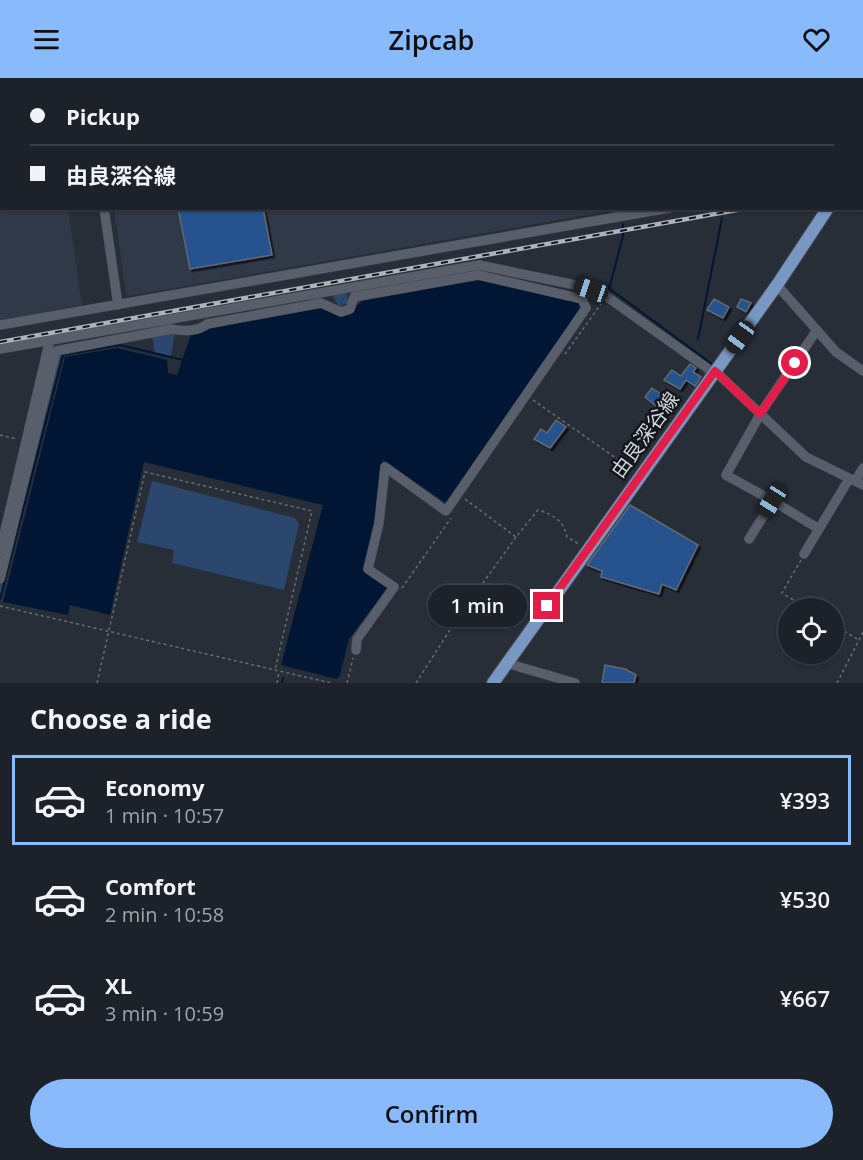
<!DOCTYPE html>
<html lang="en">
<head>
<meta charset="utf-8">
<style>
  body { margin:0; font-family:"Open Sans","Noto Sans JP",sans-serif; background:#2a2f36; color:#f1f3f6; height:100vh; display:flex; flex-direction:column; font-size:22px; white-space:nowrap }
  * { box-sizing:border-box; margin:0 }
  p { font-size:20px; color:#a0a4a8 }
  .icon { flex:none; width:33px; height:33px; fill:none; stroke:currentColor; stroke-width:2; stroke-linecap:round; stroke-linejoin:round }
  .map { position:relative; height:605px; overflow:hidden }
  .sheet { display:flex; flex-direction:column; background:#1d222a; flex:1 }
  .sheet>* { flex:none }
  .top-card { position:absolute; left:0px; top:0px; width:864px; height:132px; box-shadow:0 2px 4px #0004,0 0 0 2px #3b3f47; display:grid; align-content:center; height:132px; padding:0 30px; background:#1d222a }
  .controls { position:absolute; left:778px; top:520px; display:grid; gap:12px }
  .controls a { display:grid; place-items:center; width:66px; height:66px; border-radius:50%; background:#1d222a; box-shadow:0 2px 4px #0004,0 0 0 2px #3b3f47; font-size:30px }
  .end { position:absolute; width:27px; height:27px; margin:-14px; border:8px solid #e11d48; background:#fff; box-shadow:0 0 0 3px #fff }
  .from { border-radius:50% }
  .bubble { position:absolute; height:42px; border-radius:21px; background:#1d222a; box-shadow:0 2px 4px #0004,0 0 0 2px #3b3f47; font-size:20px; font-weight:600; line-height:42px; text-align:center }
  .car { position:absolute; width:18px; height:36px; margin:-18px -9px; border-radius:8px; box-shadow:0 0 4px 2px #0007; background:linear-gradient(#222 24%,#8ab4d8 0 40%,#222 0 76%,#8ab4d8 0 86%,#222 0) }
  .top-card b { display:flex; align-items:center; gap:21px; height:57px; font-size:22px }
  .top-card b+b { border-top:2px solid #3b3f47 }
  .top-card i { width:15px; height:15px; background:#f1f3f6 }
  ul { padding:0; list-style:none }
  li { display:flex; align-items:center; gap:18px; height:90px; margin:0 12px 9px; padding:0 18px; border:3px solid transparent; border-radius:0px }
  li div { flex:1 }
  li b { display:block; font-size:22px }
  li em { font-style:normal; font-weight:600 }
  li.selected { border-color:#89bafc }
  li>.icon { width:54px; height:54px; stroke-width:1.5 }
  h2 { padding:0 30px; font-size:27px; line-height:72px }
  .primary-button { display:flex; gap:12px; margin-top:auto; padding:12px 30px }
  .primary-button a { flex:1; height:69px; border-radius:36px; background:#89bafc; color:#111; font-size:24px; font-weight:600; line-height:69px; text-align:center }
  header { display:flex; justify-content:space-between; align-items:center; height:78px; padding:0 30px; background:#89bafc; color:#111; font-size:27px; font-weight:600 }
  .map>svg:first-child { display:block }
  .built { fill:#2f3948 }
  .green { fill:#2b476d }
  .water { fill:#011634 }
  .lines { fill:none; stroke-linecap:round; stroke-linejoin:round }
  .stream { stroke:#011634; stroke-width:2 }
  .building { fill:#25528e; stroke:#616974; stroke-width:1.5; filter:url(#shadow) }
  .minor-casing { stroke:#474c54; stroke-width:10 }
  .major-casing { stroke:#474c54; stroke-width:14 }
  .path { stroke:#676d76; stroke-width:1.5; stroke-dasharray:3 3; stroke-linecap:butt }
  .minor { stroke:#585f6a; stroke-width:9 }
  .major { stroke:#7898c3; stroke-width:12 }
  .rail-casing { stroke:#aeb2b9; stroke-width:4.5 }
  .rail { stroke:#13161a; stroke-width:2; stroke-dasharray:7; stroke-linecap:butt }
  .route { stroke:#e11d48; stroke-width:8 }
  .labels { text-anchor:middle; stroke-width:5; stroke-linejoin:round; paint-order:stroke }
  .street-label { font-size:20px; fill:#d3d7dd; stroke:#13161a }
</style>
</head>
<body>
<header><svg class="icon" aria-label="menu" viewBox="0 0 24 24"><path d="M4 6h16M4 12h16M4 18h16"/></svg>Zipcab<svg class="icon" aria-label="heart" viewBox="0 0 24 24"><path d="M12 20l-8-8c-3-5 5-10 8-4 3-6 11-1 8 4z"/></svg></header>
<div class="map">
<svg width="863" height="605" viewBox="0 0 863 605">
  <defs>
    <filter id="shadow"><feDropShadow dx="2.5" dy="2.5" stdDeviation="0" flood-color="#0009"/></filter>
  </defs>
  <rect width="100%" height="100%" fill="#272e38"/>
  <path class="built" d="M 0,0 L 50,0 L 2,2 L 2,130 L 68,131 L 82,227 L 0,242 Z
    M 95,0 L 633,0 L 634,1 L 95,2 Z
    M 114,131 L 620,131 L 130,218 L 126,216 Z"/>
  <path class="green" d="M 137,0 L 248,0 L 137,2 Z
    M 346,214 L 349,224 L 339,229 L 332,217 Z
    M 175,254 L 171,279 L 155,276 L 152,258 Z
    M 57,275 L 61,277 L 0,519 L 0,509 Z
    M 152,403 L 295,440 L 299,446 L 284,512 L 172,485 L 174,472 L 137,464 Z"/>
  <path class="water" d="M 479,199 L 580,222 L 584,230 L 446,425 L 383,382 L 378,442 L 363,489 L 365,493 L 388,509 L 349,561 L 340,597 L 337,601 L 281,587 L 323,427 L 144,384 L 110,537 L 70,527 L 68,537 L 3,524 L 65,279 L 117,270 L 167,282 L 168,295 L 177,297 L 191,256 L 216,248 L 321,227 L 354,230 L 367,219 Z"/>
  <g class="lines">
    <path class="stream" d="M 636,0 L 636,2
      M 621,131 L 626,130
      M 609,211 L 623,158 L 623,146
      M 610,211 L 712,286
      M 698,261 L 722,140
      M 0,521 L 63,277 L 120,267 L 183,282
      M 282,605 L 283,600"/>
  </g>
  <path class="building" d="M 178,130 L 263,130 L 272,177 L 190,191 Z
    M 714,221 L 729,229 L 723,240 L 707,232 Z
    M 741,221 L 751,225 L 746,234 L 737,229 Z
    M 690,286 L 696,290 L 693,294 L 701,299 L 695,308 L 686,302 L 680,311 L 664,302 L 672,292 L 681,298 Z
    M 652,310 L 665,319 L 667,316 L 672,320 L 663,334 L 645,319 Z
    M 556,342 L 566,349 L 550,370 L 534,361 L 541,351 L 547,355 Z
    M 630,427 L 698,467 L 676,512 L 662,506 L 659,516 L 601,499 L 602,493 L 587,487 Z
    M 605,587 L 625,591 L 636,597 L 634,605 L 602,605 Z"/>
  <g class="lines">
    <defs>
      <path id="minor" d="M 86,0 L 86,2
        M 644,0 L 644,2
        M 763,0 L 782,2
        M 862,8 L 863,8
        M 862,51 L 863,51
        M 862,127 L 863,127
        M 104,130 L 118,227
        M 777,207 L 836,274 L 863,293
        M 0,247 L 669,130
        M 0,271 L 479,187 L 580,208 L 603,216 L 714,295
        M 715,293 L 806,379 L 863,407
        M 855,403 L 863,390
        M 773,423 L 726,397 L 762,333 L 817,252
        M 749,461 L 773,423 L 819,451
        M 0,474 L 50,261
        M 804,476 L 849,401
        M 0,501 L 56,273 L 172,251 C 183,254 199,253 207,246 L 321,225 L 341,234 L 350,231 L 354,219 L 478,197 L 582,221 L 586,230 L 446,433 L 385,389 L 379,445 L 368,491 L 394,509 L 357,561 L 356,572
        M 506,585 L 575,605"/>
      <path id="major" d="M 862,72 L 863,72
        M 493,605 L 777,207 L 828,130"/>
    </defs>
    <use href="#minor" class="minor-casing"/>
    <use href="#major" class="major-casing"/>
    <path class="path" d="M 565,276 L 601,226
      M 533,322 L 633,392
      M 0,357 L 17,361
      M 465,421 L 516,459 L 538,432 C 553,436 564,443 567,459 L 579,466
      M 801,482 L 782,515 L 808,531
      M 402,510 L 451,440
      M 0,528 L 331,605
      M 834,547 L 859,562
      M 97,605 L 145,394 L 312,433 L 275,592
      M 277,605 L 279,594
      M 347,605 L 353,580
      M 416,605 L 455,544 L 516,459
      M 837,605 L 863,554"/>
    <use href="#minor" class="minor"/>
    <use href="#major" class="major"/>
    <defs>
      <path id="rail" d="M 862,110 L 863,110
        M 0,264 L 748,130"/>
    </defs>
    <use href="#rail" class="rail-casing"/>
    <use href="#rail" class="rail"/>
  </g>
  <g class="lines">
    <path class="route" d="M 547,528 L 715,293 L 760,336 L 795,285"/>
  </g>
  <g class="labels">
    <g class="street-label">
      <text transform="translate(645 357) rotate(-54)" y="7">由良深谷線</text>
    </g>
  </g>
</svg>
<div class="controls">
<a><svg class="icon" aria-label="locate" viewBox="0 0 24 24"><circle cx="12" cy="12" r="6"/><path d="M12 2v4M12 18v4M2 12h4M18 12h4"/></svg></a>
</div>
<i class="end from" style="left:795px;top:285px"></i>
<i class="end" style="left:547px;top:528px"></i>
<div class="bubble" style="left:428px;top:507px;width:99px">1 min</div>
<i class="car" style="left:591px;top:212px;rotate:289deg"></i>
<i class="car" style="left:740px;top:259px;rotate:216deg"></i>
<i class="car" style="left:772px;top:423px;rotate:212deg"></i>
<div class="top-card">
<b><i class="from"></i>Pickup</b>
<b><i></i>由良深谷線</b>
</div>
</div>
<section class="sheet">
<h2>Choose a ride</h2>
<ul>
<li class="selected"><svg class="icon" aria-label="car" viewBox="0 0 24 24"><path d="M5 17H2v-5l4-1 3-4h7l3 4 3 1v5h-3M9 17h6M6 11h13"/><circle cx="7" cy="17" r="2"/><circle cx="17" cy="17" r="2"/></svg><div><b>Economy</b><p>1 min · 10:57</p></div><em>¥393</em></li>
<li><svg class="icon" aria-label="car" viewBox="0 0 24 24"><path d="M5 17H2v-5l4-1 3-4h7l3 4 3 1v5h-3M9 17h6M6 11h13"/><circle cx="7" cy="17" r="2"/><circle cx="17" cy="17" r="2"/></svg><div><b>Comfort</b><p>2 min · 10:58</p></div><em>¥530</em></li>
<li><svg class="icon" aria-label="car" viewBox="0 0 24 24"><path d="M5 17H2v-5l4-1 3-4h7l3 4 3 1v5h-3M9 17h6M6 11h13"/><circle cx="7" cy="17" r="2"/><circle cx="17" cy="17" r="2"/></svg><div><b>XL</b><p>3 min · 10:59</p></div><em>¥667</em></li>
</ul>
<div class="primary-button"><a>Confirm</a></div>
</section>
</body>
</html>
